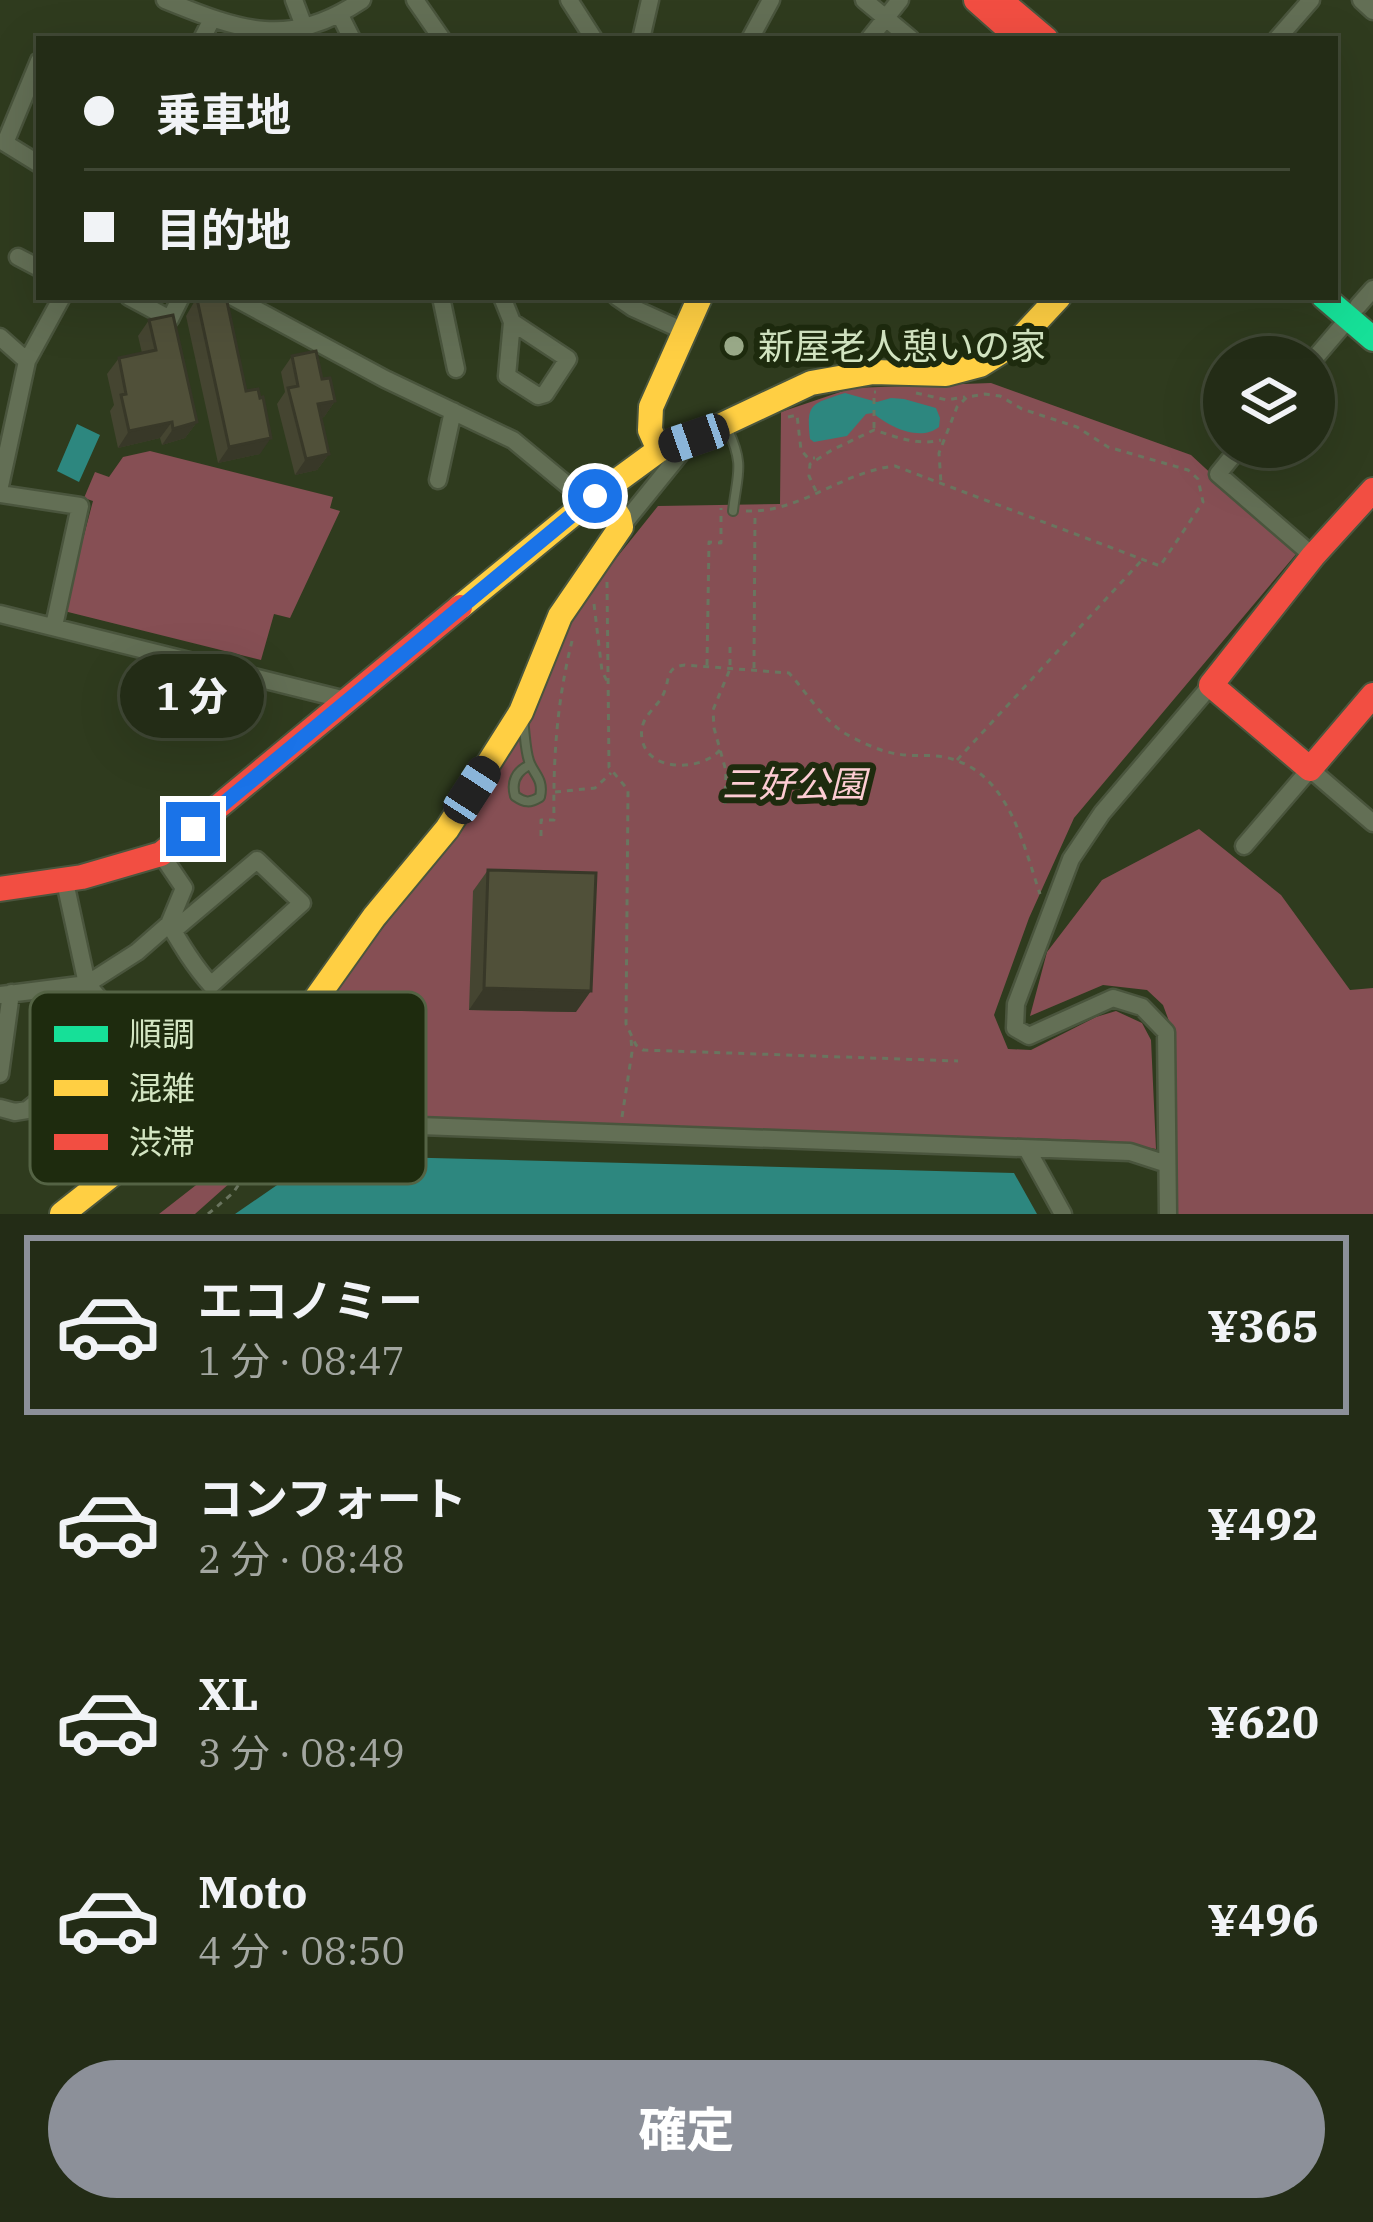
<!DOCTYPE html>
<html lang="ja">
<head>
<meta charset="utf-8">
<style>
  body { margin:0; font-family:"IBM Plex Serif","Noto Sans JP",serif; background:#2b341f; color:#f1f3f6; height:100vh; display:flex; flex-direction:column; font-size:45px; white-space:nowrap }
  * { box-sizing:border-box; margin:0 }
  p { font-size:39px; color:#a3a7a1 }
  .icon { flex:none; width:66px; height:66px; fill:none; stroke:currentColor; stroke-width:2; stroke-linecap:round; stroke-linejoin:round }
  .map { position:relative; height:1214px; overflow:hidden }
  .panel { display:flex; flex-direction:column; background:#232c16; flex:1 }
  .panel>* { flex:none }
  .guide { position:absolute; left:36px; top:36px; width:1302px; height:264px; border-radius:0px; box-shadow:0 12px 48px #0002,0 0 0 3px #404835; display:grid; align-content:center; height:264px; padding:0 48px; background:#232c16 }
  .tools { position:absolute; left:1203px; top:336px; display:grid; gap:24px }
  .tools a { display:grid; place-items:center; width:132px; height:132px; border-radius:50%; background:#232c16; box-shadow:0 12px 48px #0002,0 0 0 3px #404835; font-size:60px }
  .end { position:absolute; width:54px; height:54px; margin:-27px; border:15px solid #1a73e8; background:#fff; box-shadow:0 0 0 6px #fff }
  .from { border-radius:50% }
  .bubble { position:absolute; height:84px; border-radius:42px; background:#232c16; box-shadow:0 12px 48px #0002,0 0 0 3px #404835; font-size:39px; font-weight:800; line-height:84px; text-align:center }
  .car { position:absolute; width:36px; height:72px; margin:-36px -18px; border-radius:15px; box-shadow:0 0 9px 3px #0007; background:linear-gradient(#222 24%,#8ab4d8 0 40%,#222 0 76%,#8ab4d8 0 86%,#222 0) }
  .guide b { display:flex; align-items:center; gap:42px; height:114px; font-size:45px }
  .guide b+b { border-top:3px solid #404835 }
  .guide i { width:30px; height:30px; background:#f1f3f6 }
  ul { padding:21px 0 0; list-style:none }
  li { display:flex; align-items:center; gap:36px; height:180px; margin:0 24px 18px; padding:0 24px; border:6px solid transparent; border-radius:0px }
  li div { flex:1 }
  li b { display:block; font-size:45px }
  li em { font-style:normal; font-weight:800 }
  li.on { border-color:#8c9099 }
  li>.icon { width:108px; height:108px; stroke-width:1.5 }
  .button { display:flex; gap:24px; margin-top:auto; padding:24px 48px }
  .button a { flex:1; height:138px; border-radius:72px; background:#8c9099; color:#fff; font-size:48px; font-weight:800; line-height:138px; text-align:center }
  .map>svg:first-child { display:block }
  .green { fill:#864f54 }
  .water { fill:#2d877f }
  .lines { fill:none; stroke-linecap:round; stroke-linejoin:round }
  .lane-casing { stroke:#4a553d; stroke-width:12 }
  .street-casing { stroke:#4a553d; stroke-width:21 }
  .fast-casing { stroke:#4a553d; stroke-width:28 }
  .slow-casing { stroke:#4a553d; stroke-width:28 }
  .jam-casing { stroke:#4a553d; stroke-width:28 }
  .path { stroke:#6a755f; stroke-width:3; stroke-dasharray:6 6; stroke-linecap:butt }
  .lane { stroke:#636f55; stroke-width:8 }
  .street { stroke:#636f55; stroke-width:16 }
  .fast { stroke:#16e098; stroke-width:24 }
  .slow { stroke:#ffcf43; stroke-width:24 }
  .jam { stroke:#f24e42; stroke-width:24 }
  .wall { fill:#454531 }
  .shaded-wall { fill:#383828 }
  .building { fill:#505039; stroke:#383828; stroke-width:3 }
  .route { stroke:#1a73e8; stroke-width:15 }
  .poi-dot { fill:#9aaa89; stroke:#1e2b0e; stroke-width:4.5 }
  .labels { text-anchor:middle; stroke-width:12; stroke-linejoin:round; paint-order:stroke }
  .poi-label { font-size:36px; fill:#d3e5c2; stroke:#1e2b0e; text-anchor:start }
  .park-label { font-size:36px; font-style:italic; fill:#fdccd3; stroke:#1e2b0e }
  .key { fill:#1e2b0e; stroke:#546344; stroke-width:3 }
  .key-label { font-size:33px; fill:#d3e5c2 }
</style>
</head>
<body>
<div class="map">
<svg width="1373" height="1214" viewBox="0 0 1373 1214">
  <rect width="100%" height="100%" fill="#2f3b1e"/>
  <path class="green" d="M 991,383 L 1191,455 L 1297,553 L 1074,818 L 1029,918 L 994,1015 L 1008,1049 L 1031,1050 L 1096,1017 L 1116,1011 L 1142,1023 L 1151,1040 L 1156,1149 L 1110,1141 L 311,1114 L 301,1102 L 309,1078 L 280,1052 L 307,1027 L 435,860 L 531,721 L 558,631 L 658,506 L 780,504 L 781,412 L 852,388 Z
    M 150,451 L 333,497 L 330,508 L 340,511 L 290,618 L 274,614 L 261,660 L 64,611 L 93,501 L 84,498 L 95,472 L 109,477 L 123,457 Z
    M 1199,829 L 1281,895 L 1350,990 L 1373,988 L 1373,1214 L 1178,1214 L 1173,1139 L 1172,1029 L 1163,1005 L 1147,990 L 1103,985 L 1030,1016 L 1047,952 L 1102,880 Z
    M 232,1157 L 231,1182 L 195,1214 L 159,1214 Z"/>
  <path class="water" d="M 845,393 L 877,402 L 891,398 L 904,399 L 936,408 L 940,418 L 939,427 C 920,442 889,427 873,413 L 866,414 L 847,436 L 814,442 L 810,439 C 806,403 811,404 845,393 Z
    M 77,424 L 100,435 L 79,482 L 57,471 Z
    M 354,1156 L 1014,1173 L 1037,1214 L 235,1214 L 293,1174 Z"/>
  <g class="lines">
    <defs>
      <path id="lane" d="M 728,430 C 745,466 737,474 733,511
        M 523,720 C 525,733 525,749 529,761 C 534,775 544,779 540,797 C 530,803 525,803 515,796 C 511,782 516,771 530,765"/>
      <path id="street" d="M 165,0 C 241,31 289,49 362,0
        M 294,0 L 305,29
        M 415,0 L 442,39
        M 569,0 L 594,39
        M 864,0 L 911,39
        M 1361,0 L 1373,11
        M 340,15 L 352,39
        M 202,39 L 212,19
        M 641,39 L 650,0
        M 750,39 L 771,0
        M 869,39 L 900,0
        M 1277,39 L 1311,0
        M 39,61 L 5,143 L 39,164
        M 18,257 L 39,268
        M 129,297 L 170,319 L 181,297
        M 233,297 L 385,379 L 513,440 L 588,502
        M 441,297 L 456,369
        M 502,297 L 512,322 L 507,376 L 538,396 L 545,394 L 568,359 L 512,322
        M 617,297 L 633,308 L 684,331
        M 1358,306 L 1373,289
        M 0,337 L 27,361
        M 1314,359 L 1349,318
        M 1240,447 L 1218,474 L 1313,556
        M 438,480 L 453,411
        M 0,486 L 27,361 L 62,297
        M 0,494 L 80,506 L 54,626
        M 621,527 L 689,443
        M 0,614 L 350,701
        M 1244,846 L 1310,769 L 1373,823
        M 65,882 L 87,984 L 192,1109
        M 169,924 C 182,946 194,966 211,985 L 302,903 L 257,860 L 173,931
        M 0,995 L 87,984 L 137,952 L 169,924 L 184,888 L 161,854
        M 267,1052 L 296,1084 L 281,1121 L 1130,1152 L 1167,1164
        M 0,1074 L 11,993
        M 0,1108 L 15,1112 L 27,1110 L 126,1031
        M 1027,1149 L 1063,1214
        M 1168,1214 L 1166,1032 L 1142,1007 L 1113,998 L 1029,1036 L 1015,1028 L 1016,1004 L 1071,859 L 1102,813 L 1211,685"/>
      <path id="fast" d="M 1324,297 L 1373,339"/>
      <path id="slow" d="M 659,450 L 650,430 L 651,407 L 700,297
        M 460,607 L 588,502 L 659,450 L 694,438 L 811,383 L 873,372 L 946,374 L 980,365 L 1017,342 L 1059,297
        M 62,1214 L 267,1052 L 310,1007 L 374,917 L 447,829 L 521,712 L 560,616 L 621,527 L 619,517 L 602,491"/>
      <path id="jam" d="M 976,0 L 1020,39
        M 1000,0 L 1046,39
        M 1373,490 L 1313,556 L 1211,685 L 1310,769 L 1373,695
        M 0,889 L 82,877 L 161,854 L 460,607"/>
    </defs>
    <use href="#lane" class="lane-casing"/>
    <use href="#street" class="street-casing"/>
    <use href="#fast" class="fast-casing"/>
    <use href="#slow" class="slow-casing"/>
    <use href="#jam" class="jam-casing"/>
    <path class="path" d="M 916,393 L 947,400 L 965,397
      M 788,417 L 797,415 L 801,450 L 808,458 L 815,458
      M 874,428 L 874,392 L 876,392
      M 816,491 L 809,476 L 810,464 L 832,450 L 874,430 C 897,437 917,446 941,440
      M 746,511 C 800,513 841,472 895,466 L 1160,566 L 1203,502 L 1198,479 L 1188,470 L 1108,447 L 1077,427 L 1022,409 L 1000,396 L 985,394 L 967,397 L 957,407 L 939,453 L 941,483
      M 607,582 L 609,767 L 628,790 L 626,1024 L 636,1045 L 643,1050 L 958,1061
      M 594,604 L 602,671 L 608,683
      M 707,665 L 709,542 L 721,543 L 721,508
      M 754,668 L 755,512
      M 720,750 C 702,771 648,773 642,739 C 638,715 659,709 665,690 C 670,675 667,667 685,665 L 789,673 C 808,694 822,719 846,734 C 861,742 881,752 898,754 C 913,757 929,754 944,757 C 1008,770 1022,841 1040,894
      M 957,760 L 1142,560
      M 555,792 L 595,788 L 611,773
      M 725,804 L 726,771 L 714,728 L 713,710 L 730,669 L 730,645
      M 541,836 L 541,820 L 554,820 C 553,758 557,701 572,641
      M 622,1117 L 632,1052 L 631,1038
      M 208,1214 L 233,1193 L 274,1132"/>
    <use href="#lane" class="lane"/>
    <use href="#street" class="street"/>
    <use href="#fast" class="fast"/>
    <use href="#slow" class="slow"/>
    <use href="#jam" class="jam"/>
  </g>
  <path class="wall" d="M 197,297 L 226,297 L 260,454 L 218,463 L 186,316 Z
    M 149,320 L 197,422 L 185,438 L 162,445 L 160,438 L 118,448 L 110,411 L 114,405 L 107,374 L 119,358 L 142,353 L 138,336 Z
    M 292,356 L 322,379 L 335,401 L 324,417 L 321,418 L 329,454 L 317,470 L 295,475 L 277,404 L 285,392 L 281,372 Z
    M 488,870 L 576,1012 L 469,1010 L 473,891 Z"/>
  <path class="shaded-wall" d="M 335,401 L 324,417 L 307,421 L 318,404 Z
    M 172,422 L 160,438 L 118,448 L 129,431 Z
    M 197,422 L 185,438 L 162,445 L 173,429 Z
    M 271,438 L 260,454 L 218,463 L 229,447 Z
    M 329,454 L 317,470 L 295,475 L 306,459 Z
    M 484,988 L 591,991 L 576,1012 L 469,1010 Z"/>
  <path class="building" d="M 199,297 L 226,297 L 246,391 L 258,389 L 260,398 L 263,397 L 271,438 L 229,447 L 197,299 Z
    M 173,315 L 197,422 L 173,429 L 172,422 L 129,431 L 121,395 L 126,394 L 119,358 L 156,350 L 149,320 Z
    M 316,351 L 322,379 L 330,378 L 335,401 L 318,404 L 329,454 L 306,459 L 288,388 L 298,386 L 292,356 Z
    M 488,870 L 596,873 L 591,991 L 484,988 Z"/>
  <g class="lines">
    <path class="route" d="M 193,829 L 595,496"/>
  </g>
  <circle class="poi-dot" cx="734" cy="346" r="12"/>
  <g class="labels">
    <g class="poi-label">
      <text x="758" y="359">新屋老人憩いの家</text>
    </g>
    <g class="park-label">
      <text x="794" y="797">三好公園</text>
    </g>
  </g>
  <rect x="30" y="992" width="396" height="192" rx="18" class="key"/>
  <rect x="54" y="1026" width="54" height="16" fill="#16e098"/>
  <rect x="54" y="1080" width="54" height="16" fill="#ffcf43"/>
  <rect x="54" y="1134" width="54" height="16" fill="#f24e42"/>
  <g class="key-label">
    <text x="129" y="1046">順調</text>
    <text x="129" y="1100">混雑</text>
    <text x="129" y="1154">渋滞</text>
  </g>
</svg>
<div class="tools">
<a><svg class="icon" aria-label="layers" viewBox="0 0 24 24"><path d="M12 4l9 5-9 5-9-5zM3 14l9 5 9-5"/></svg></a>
</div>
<i class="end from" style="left:595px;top:496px"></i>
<i class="end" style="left:193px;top:829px"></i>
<div class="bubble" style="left:120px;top:654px;width:144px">1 分</div>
<i class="car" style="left:694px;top:438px;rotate:251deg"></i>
<i class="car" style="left:472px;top:790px;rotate:33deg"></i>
<div class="guide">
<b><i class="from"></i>乗車地</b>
<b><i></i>目的地</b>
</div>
</div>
<section class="panel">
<ul>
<li class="on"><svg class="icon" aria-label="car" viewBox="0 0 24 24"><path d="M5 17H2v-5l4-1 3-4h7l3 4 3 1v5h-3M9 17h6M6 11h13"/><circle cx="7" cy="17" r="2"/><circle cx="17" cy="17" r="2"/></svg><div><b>エコノミー</b><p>1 分 · 08:47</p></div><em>¥365</em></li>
<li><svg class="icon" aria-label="car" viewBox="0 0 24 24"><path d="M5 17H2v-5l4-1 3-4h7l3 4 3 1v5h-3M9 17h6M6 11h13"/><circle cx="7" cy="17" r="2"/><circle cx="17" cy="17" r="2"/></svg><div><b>コンフォート</b><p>2 分 · 08:48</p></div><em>¥492</em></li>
<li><svg class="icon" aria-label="car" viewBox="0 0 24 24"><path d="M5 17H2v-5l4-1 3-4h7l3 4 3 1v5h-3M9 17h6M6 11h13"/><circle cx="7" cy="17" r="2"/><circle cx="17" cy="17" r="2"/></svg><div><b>XL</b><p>3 分 · 08:49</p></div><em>¥620</em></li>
<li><svg class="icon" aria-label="car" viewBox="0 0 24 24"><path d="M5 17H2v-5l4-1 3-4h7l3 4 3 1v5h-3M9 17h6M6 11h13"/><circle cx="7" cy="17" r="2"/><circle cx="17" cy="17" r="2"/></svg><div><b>Moto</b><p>4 分 · 08:50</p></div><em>¥496</em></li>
</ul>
<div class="button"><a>確定</a></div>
</section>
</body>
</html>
